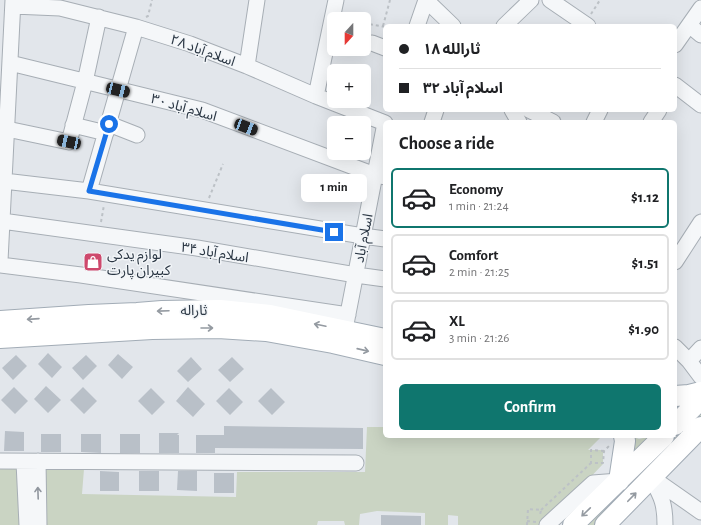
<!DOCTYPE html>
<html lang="en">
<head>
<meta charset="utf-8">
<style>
  body { margin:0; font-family:"Alegreya Sans","Noto Sans Arabic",sans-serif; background:#f2f2f2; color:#202124; height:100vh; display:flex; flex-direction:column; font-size:15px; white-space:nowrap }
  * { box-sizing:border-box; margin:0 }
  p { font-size:13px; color:#757577 }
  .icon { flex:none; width:22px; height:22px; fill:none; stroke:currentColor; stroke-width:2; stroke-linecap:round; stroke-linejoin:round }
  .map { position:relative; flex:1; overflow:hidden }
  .panel { position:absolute; left:383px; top:120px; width:294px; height:318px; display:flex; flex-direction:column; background:#fff; border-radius:6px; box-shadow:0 4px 16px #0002 }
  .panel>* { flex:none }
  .guide { position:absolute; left:383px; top:24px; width:294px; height:88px; border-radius:6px; box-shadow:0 4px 16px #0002; display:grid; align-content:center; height:88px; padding:0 16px; background:#fff }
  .needle { width:26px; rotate:201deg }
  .tools { position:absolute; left:327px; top:12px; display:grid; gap:8px }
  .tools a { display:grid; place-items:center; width:44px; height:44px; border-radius:6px; background:#fff; box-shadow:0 4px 16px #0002; font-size:20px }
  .end { position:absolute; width:18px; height:18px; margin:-9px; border:5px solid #1a73e8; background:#fff; box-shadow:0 0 0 2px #fff }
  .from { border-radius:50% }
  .bubble { position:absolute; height:28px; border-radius:6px; background:#fff; box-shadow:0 4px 16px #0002; font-size:13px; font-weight:700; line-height:28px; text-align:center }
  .car { position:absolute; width:12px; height:24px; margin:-12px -6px; border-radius:5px; box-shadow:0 0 3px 1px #0007; background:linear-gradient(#222 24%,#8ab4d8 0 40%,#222 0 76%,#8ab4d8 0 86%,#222 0) }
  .guide b { display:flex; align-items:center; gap:14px; height:38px; font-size:15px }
  .guide b+b { border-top:1px solid #e0e0e0 }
  .guide i { width:10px; height:10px; background:#202124 }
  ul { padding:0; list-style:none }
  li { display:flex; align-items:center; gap:12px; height:60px; margin:0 8px 6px; padding:0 8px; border:2px solid #e0e0e0; border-radius:6px }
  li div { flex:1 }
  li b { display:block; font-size:15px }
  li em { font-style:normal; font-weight:700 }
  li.current { border-color:#0f766e }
  li>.icon { width:36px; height:36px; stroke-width:1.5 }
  h2 { padding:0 16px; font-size:18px; line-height:48px }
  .button { display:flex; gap:8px; margin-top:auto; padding:8px 16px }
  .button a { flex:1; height:46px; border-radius:6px; background:#0f766e; color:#fff; font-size:16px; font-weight:700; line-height:46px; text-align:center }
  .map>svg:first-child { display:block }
  .green { fill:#cad4c3 }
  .building { fill:#b9c0c8 }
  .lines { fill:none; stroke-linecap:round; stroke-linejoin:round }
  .minor-casing { stroke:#a7aeb5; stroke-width:17 }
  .major-casing { stroke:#a2acb6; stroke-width:22 }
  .path { stroke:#bcc1c6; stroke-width:2; stroke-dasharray:3 3; stroke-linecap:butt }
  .minor { stroke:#f5f7f9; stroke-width:15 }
  .major { stroke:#fff; stroke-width:20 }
  .oneway { stroke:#949aa1 }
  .oneway2 { stroke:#90969e }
  .route { stroke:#1a73e8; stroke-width:5 }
  .labels { text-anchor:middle; stroke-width:3; stroke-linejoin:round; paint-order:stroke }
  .street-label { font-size:14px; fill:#2a3643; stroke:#f2f5f8 }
  .poi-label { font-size:14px; fill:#2a3643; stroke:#f2f5f8; text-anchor:start }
</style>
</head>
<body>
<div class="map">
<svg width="701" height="525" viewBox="0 0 701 525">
  <rect width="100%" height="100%" fill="#e2e6eb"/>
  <path class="green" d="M 701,410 L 701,419 L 595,525 L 584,525 L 679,434 Z
    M 367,427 L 385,427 L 385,436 L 602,436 L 588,450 L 603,450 L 603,464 L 563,506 L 541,525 L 458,525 L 458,516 L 448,515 L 448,525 L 425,525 L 425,513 L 377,511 L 360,514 L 359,525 L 345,525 L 344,521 L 318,521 L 317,525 L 43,525 L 42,469 L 84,469 L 82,494 L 236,497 L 237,472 L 365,472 Z
    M 631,436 L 639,439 L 648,437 L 629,463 Z
    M 0,468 L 21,469 L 21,525 L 0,525 Z"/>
  <path class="building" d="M 48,353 L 62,367 L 52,378 L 38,364 Z
    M 118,354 L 133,367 L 122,379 L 108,365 Z
    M 16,355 L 27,366 L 13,380 L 2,368 Z
    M 86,355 L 97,366 L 83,380 L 72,368 Z
    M 191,357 L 202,369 L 188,382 L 177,371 Z
    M 232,357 L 244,369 L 230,382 L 218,370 Z
    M 46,386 L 61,400 L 48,413 L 34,399 Z
    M 14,387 L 28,401 L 15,414 L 1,400 Z
    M 83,387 L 97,401 L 84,414 L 70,400 Z
    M 188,387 L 205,404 L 193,417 L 176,401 Z
    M 151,388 L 165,402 L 152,415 L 138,401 Z
    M 229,388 L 243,402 L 230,415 L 216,401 Z
    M 271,388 L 285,402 L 272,415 L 258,401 Z
    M 224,426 L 363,428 L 363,449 L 215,448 L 215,453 L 196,453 L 196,435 L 224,435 Z
    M 5,431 L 24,432 L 24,451 L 4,451 Z
    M 159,433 L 179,433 L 177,435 L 179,435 L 179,453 L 159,453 Z
    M 41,434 L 61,434 L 61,452 L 41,452 Z
    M 81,434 L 101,434 L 101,453 L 81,452 Z
    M 120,434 L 140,434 L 140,453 L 120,453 Z
    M 100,471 L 119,472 L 119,491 L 100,491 Z
    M 139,471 L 159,471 L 159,491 L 139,491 Z
    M 178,471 L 197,471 L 197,491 L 177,490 Z
    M 214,473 L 234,473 L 234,493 L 214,493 Z
    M 381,515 L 421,516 L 421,525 L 381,525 Z"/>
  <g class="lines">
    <defs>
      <path id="minor" d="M 426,0 L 453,26
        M 550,0 L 588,26
        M 13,6 L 60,8 L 136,27 L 190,44 L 247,66 L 316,96 L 385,123
        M 689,25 L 701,35
        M 417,26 L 426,0
        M 504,26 L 531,0
        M 372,43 L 385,48
        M 675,45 L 701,8
        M 10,63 L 202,110 L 375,175 L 385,177
        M 247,66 L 257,0
        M 675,85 L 701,105
        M 316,96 L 336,0
        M 512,110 L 519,122
        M 529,110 L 553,122
        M 432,122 L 436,110
        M 594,122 L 600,110
        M 651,122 L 659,110
        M 109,124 L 137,135
        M 73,125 L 106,133
        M 7,129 L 69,142 L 85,82 L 99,17
        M 4,181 L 89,191 L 363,236 L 385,239
        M 89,191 L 136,27
        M 2,221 L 197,248 L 356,275 L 385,279
        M 0,261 L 13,0
        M 675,262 L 701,222
        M 0,265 L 81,275 L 348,315
        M 346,324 L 385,123
        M 675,347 L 689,361 L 701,377
        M 689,361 L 701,348
        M 0,461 L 356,463
        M 38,461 L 39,525
        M 24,462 L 27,525
        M 651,477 L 701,512
        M 652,480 C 662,497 665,505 665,525
        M 547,525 L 593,483 L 619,481"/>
      <path id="major" d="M 0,321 L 89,315 L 137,313 L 162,311 L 220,310 L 270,315 L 385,339
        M 0,338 L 152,329 L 218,328 L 266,331 L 333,343 L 385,355
        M 675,396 L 689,395 L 701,392
        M 675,425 L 701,399
        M 619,481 L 625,441 L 624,436
        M 573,525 L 664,436
        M 605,525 L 701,427"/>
    </defs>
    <use href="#minor" class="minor-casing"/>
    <use href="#major" class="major-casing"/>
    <path class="path" d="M 591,14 L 600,0
      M 146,17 L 148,16 L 152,0
      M 364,23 L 385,27
      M 383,26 L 390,0
      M 209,198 L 223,164
      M 101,222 L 104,205
      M 604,451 L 591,450 L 591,463 L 603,463 L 604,451 L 609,446
      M 541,510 L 591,463
      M 527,521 L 536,522
      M 527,525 L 528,509 L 541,510 L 540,515"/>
    <use href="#minor" class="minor"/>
    <use href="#major" class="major"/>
  </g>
  <defs><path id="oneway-shaft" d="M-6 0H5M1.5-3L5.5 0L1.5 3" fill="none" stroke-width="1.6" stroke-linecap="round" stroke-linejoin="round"/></defs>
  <g class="oneway">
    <use href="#oneway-shaft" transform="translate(163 311) rotate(178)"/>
    <use href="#oneway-shaft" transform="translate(33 319) rotate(176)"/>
    <use href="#oneway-shaft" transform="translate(320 325) rotate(-168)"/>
    <use href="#oneway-shaft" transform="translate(207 328)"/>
    <use href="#oneway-shaft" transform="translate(363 350) rotate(13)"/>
    <use href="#oneway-shaft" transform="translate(632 497) rotate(-46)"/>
    <use href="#oneway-shaft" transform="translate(586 512) rotate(136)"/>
  </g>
  <use class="oneway2" href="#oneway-shaft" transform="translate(38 493) rotate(-92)"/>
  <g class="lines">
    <path class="route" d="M 109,124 L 89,191 L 334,232"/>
  </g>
  <defs>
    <symbol id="shop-square" viewBox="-11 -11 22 22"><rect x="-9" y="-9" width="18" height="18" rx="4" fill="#ce496d" stroke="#f2f5f8"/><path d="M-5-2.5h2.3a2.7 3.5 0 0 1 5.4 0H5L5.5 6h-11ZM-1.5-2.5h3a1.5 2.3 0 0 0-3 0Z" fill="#fff"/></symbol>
  </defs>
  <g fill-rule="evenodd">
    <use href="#shop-square" x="82" y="251" width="22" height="22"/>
  </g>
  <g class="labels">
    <g class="street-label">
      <text transform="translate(203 50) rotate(20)" y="5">اسلام آباد ۲۸</text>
      <text transform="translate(184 107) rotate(16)" y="5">اسلام آباد ۳۰</text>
      <text transform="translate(363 238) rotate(-79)" y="5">اسلام آباد</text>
      <text transform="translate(215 252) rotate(9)" y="5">اسلام آباد ۳۴</text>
      <text x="194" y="315">ثاراله</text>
    </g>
    <g class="poi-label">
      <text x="107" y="259">لوازم یدکی<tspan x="107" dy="16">کبیران پارت</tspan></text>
    </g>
  </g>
</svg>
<div class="tools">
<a><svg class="needle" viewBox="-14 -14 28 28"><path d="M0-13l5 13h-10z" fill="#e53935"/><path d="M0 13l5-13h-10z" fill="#757577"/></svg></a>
<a>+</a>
<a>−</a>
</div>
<i class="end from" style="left:109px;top:124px"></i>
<i class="end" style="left:334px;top:232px"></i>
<div class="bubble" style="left:301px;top:174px;width:66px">1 min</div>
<i class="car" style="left:118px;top:90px;rotate:104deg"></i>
<i class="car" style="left:246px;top:127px;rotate:111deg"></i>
<i class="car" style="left:69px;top:142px;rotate:282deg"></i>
<div class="guide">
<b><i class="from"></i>ثارالله ۱۸</b>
<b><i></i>اسلام آباد ۳۲</b>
</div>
<section class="panel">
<h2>Choose a ride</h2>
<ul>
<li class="current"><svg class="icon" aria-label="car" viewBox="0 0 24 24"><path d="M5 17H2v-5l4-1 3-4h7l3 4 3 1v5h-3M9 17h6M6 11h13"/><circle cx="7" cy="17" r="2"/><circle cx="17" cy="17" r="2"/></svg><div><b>Economy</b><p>1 min · 21:24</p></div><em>$1.12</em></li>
<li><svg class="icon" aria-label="car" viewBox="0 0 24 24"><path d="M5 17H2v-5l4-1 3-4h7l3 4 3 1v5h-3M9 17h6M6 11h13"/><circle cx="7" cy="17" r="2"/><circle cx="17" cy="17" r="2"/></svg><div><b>Comfort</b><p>2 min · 21:25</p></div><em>$1.51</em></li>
<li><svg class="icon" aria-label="car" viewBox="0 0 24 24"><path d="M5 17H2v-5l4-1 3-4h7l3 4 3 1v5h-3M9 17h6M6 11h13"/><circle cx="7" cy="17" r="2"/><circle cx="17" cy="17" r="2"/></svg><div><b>XL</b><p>3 min · 21:26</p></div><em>$1.90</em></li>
</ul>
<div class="button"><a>Confirm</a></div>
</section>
</div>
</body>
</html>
